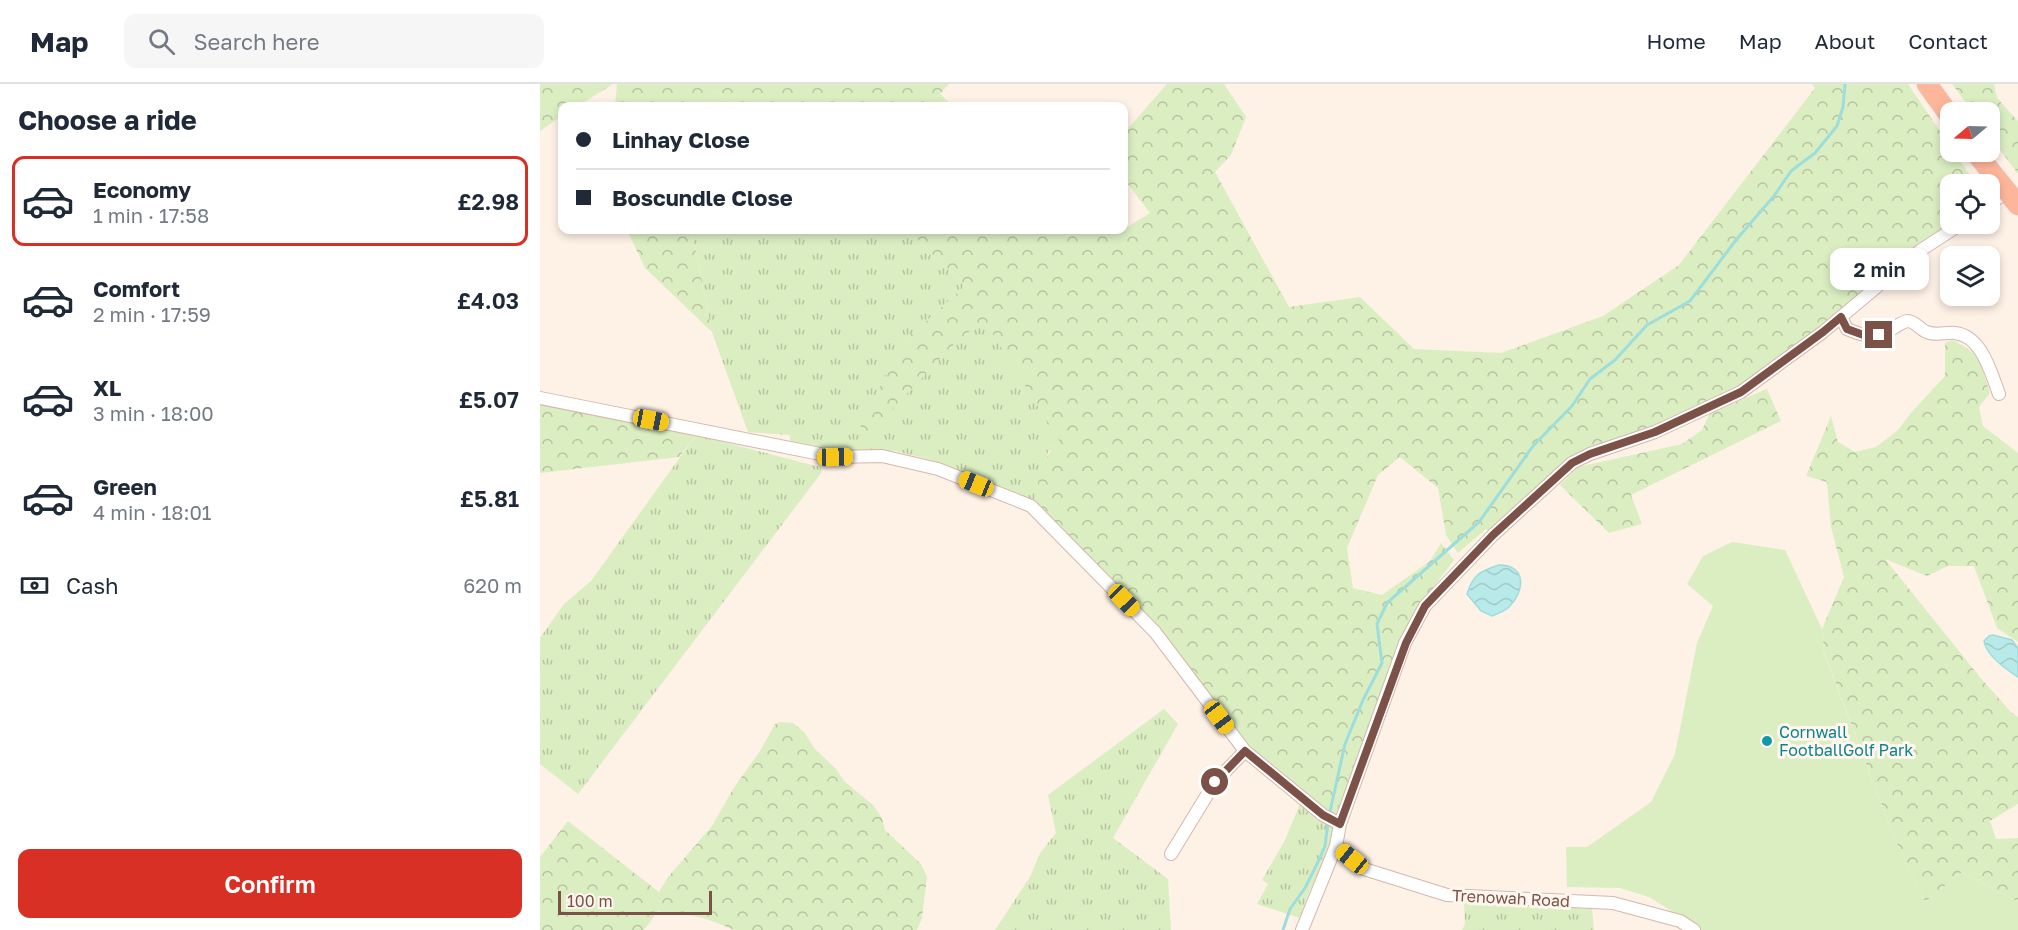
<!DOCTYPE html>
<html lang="en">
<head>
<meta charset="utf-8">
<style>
  body { margin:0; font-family:"Golos Text",sans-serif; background:#f6f6f7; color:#1f2937; height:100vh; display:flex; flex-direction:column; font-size:22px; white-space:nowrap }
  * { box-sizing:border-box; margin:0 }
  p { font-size:20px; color:#747a83 }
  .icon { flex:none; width:33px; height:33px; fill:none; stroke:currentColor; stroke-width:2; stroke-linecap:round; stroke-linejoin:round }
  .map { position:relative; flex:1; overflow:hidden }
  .drawer { display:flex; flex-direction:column; background:#fff; width:540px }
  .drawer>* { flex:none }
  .guide { position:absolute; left:18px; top:18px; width:570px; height:132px; border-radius:12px; box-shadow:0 3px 9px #0003; display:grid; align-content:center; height:132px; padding:0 18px; background:#fff }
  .needle { width:39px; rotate:251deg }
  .tools { position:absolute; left:1400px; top:18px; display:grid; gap:12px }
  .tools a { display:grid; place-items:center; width:60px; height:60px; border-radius:12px; background:#fff; box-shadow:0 3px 9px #0003; font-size:30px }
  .scale { position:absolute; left:18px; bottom:15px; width:154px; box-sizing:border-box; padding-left:6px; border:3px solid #7b5148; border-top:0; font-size:16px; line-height:21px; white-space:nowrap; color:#7b5148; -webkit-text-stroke:4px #fff6ee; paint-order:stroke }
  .end { position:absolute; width:27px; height:27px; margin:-14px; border:8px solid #7b5148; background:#fff; box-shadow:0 0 0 3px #fff }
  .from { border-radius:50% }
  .bubble { position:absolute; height:42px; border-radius:12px; background:#fff; box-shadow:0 3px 9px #0003; font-size:20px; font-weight:600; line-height:42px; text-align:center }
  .car { position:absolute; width:18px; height:36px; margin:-18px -9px; border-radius:8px; box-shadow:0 0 4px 2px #0007; background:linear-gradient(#f5c518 24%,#345 0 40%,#f5c518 0 76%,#345 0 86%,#f5c518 0) }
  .guide b { display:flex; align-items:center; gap:21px; height:57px; font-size:22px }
  .guide b+b { border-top:2px solid #e0e1e3 }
  .guide i { width:15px; height:15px; background:#1f2937 }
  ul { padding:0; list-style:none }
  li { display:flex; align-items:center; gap:18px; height:90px; margin:0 12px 9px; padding:0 6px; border:3px solid transparent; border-radius:12px }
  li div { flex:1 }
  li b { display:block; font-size:22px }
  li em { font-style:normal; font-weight:600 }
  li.current { border-color:#d93025 }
  li>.icon { width:54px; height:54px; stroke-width:1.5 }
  h2 { padding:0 18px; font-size:27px; line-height:72px }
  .pay { display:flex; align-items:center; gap:15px; height:66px; padding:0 18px; font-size:22px }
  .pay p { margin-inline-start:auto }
  .button { display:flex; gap:12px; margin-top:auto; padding:12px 18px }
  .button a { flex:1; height:69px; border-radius:12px; background:#d93025; color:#fff; font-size:24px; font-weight:600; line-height:69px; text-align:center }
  header { display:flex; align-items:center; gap:36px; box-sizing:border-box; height:84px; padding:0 30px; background:#fff; border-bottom:2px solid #e0e1e3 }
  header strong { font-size:28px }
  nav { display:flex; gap:33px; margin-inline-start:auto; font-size:21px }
  .search { width:420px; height:54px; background:#f6f6f7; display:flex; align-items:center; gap:15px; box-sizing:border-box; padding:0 21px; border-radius:12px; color:#747a83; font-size:22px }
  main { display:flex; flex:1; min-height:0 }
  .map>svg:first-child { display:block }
  .grass { fill:url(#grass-tufts) }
  .forest { fill:url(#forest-crowns) }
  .pitch { fill:#dbeec2 }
  .water { fill:url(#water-waves); stroke:#9ddddc; stroke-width:1.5 }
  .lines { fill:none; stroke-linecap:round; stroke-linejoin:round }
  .stream { stroke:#9ddddc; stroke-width:3 }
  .minor-casing { stroke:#d4b8ad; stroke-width:14 }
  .trunk-casing { stroke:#dacecc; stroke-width:21 }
  .minor { stroke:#fff; stroke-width:12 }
  .trunk { stroke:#feb69a; stroke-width:20 }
  .route { stroke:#7b5148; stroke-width:8 }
  .culture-dot { fill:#0f9aa8; stroke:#fff6ee; stroke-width:2 }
  .labels { text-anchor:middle; stroke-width:6; stroke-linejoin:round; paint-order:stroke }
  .culture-label { font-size:16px; fill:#0d838f; stroke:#fff6ee; text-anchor:start }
  .street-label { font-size:16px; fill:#7b5148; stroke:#fff6ee }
</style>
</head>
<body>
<header>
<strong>Map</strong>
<div class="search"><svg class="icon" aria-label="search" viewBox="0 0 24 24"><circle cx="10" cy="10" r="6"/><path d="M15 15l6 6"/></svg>Search here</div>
<nav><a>Home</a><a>Map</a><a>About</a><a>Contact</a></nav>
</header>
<main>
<section class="drawer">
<h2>Choose a ride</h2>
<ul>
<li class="current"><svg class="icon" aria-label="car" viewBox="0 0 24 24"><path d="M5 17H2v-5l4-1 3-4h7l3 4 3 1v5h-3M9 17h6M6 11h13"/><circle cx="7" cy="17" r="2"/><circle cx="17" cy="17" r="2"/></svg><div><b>Economy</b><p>1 min · 17:58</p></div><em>£2.98</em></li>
<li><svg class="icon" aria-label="car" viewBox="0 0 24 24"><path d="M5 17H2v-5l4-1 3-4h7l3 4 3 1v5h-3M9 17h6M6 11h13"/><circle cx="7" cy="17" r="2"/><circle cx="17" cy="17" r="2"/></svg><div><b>Comfort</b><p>2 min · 17:59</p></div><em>£4.03</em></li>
<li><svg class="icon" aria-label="car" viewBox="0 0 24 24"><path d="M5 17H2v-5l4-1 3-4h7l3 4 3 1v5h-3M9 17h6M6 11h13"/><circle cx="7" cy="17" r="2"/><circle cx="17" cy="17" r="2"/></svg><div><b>XL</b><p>3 min · 18:00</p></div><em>£5.07</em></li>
<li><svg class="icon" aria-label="car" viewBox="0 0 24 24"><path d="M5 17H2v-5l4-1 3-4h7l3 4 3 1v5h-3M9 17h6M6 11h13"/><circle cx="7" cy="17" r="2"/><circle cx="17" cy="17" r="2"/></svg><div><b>Green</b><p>4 min · 18:01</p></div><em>£5.81</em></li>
</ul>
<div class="pay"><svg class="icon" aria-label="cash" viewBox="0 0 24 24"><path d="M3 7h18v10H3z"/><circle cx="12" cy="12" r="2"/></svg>Cash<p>620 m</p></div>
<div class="button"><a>Confirm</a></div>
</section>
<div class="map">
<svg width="1478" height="846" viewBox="0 0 1478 846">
  <defs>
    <pattern id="grass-tufts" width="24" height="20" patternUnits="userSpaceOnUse" patternTransform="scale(1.5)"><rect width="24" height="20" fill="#dbeec2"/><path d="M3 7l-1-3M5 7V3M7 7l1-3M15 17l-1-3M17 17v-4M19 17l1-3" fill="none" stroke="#b7c3a0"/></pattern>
    <pattern id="forest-crowns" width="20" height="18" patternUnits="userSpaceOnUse" patternTransform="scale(1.5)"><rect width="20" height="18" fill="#dbeec2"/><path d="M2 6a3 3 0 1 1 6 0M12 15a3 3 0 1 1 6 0" fill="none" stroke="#b7c3a0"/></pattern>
    <pattern id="water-waves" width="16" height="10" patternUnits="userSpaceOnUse" patternTransform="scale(1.5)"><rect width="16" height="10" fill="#b8eae9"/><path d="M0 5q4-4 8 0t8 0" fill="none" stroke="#a2cac9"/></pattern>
  </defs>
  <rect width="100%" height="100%" fill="#fef1e6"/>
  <path class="grass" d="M 177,6 L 189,18 L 189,22 L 161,22 Z
    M 150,146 L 368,146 L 425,202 L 363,258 L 417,257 L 444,235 L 520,356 L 508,368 L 494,420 L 401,379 L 384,374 L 355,367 L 308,369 L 250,357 L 250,351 L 208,348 L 172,248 L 153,153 Z
    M 156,351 L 280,383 L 282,388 L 38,710 L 0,680 L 0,554 L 24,520 L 51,497 Z
    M 624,625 L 638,640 L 573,754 L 628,795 L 631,846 L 455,846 L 490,793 L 500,769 L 516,749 L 508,711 Z
    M 760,720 L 792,744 C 799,759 774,795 768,811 C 765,818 762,826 760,834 L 717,820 L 728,800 L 722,796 L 745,756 Z
    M 924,818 L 1052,825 L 1054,846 L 922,846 L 925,840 Z"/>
  <path class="forest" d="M 0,0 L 73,0 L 38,22 L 22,22 L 22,32 L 0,47 Z
    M 77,0 L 409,0 L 400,10 L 413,22 L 189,22 L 189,18 L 177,6 L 161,22 L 75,22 Z
    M 627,0 L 684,0 L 706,33 L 691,71 L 675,88 L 749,223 L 820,213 L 874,265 L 961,269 L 1063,232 L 1139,181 L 1275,4 L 1272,0 L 1368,0 L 1410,62 L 1410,68 L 1414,68 L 1436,100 L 1410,100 L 1410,140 L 1413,140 L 1201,308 L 1032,379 L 953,451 L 946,445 L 918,469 L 906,451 L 898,404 L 860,373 L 838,391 L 807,464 L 813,504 L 842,511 L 890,477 L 901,459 L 914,476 L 881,520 L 795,732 L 713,665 L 615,548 L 494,420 C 499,393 501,376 519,356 L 444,236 L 417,257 L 326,353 L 320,341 L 363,258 L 425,202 L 368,146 L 574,146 L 579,148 L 610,129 L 584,95 L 584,49 Z
    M 1412,0 L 1454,0 L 1457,14 L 1478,37 L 1478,90 L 1449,51 L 1449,28 L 1433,28 Z
    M 87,146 L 150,146 L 153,153 L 172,248 L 105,184 Z
    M 1412,256 C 1442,270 1440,279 1450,309 L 1439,323 L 1443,342 L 1478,369 L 1478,558 L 1457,544 L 1434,482 L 1408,482 L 1387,492 L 1345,475 L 1439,592 L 1471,628 L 1478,633 L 1478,720 L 1450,737 L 1456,755 L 1478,754 L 1478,818 L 1422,788 L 1385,818 L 1355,756 L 1284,568 L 1282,545 L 1304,493 L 1291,443 L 1287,398 L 1266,392 L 1291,332 L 1298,358 L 1315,368 L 1336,363 L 1358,346 L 1370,330 L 1405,292 L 1405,259 Z
    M 1227,305 L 1241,337 L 1091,411 L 1102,440 L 1069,449 L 1020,401 L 1038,383 L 1142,360 L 1162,346 L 1170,329 Z
    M 0,318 L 156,351 L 139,373 L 0,389 Z
    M 240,638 L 253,639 L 264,648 L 275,665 L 296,685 L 304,697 L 333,721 L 342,734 L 345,746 L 381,780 L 387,793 L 382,834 L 377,846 L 194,846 C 178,839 164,833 147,831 C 136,830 129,831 118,827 L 104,846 L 0,846 L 0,773 L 28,737 L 119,808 L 128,793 L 172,742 L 193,705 L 220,667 L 235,640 Z"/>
  <path class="pitch" d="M 1192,458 L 1245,466 L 1282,545 L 1284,569 L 1355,756 L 1385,818 L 1422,788 L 1478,818 L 1478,846 L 1162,846 L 1109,813 L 1080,804 L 1027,803 L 1026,763 L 1047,763 L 1111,718 L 1135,670 L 1157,559 L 1173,522 L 1147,500 L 1163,472 Z"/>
  <path class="water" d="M 959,481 C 987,481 985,507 969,523 C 965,527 957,530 952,532 L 941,527 L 927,510 C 933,491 940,487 959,481 Z
    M 1453,551 L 1472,556 L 1478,564 L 1478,593 C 1467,586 1446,571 1444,557 L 1449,552 Z"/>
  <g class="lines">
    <path class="stream" d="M 789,732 L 805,660 L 823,616 L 842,579 L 837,540 L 847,519 L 939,438 L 993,362 L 1032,322 L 1050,295 L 1075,276 L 1107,241 L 1150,217 L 1196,156 L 1234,112 L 1251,87 L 1275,69 L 1297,42 L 1303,23 L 1305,0
      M 743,846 L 750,825 L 765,804 L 778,778 L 785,762 L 788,738"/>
    <defs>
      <path id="minor" d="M 1449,120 L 1467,108
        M 1301,233 L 1307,245 C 1325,253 1338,255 1355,243 C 1359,241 1362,238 1367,237 C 1376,237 1380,246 1387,248 C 1396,252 1406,248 1415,249 C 1442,252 1451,289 1459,310
        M 0,314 L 295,373 L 342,372 L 398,385 L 491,422 L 615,548 L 705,667 L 783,731 L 800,740
        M 796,762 L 824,785 L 907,811 L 1073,819 L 1140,837 L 1154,846
        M 631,770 L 675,698 L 705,667
        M 762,846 L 796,762 L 800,740 L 865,559 L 885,522 L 953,451 L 1032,379 L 1050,370 L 1115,348 L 1201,308 L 1283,248 L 1381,166 L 1421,140"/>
      <path id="trunk" d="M 1387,0 L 1410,32
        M 1435,68 L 1478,121"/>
    </defs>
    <use href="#minor" class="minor-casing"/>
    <use href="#trunk" class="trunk-casing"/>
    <use href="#minor" class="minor"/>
    <use href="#trunk" class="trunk"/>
  </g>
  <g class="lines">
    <path class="route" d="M 675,698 L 705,667 L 783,731 L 800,740 L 866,559 L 885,522 L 953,451 L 1032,379 L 1050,370 L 1115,348 L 1201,308 L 1283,248 L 1301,233 L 1307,245 L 1329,253 L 1339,251"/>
  </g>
  <circle class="culture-dot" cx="1227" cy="657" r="6"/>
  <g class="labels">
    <g class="culture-label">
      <text x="1239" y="654">Cornwall<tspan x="1239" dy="18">FootballGolf Park</tspan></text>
    </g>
    <g class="street-label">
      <text transform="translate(971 814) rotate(3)" y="6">Trenowah Road</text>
    </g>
  </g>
</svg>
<div class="tools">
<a><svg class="needle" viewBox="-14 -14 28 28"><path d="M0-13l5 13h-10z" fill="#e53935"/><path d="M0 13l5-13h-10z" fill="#747a83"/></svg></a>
<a><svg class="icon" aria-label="locate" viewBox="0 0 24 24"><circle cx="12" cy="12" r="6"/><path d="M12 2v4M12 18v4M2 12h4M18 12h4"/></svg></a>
<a><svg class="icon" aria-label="layers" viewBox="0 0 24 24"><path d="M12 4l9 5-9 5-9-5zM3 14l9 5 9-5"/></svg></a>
</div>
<div class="scale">100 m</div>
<i class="end from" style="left:675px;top:698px"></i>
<i class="end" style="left:1339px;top:251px"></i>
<div class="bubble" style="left:1290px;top:164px;width:99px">2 min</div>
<i class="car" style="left:111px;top:336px;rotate:101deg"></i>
<i class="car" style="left:295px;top:373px;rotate:89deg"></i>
<i class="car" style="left:436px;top:400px;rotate:292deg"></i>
<i class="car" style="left:584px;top:516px;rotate:136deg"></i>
<i class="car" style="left:679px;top:633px;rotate:143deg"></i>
<i class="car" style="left:812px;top:775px;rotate:309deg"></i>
<div class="guide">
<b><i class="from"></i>Linhay Close</b>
<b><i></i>Boscundle Close</b>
</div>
</div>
</main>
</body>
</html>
